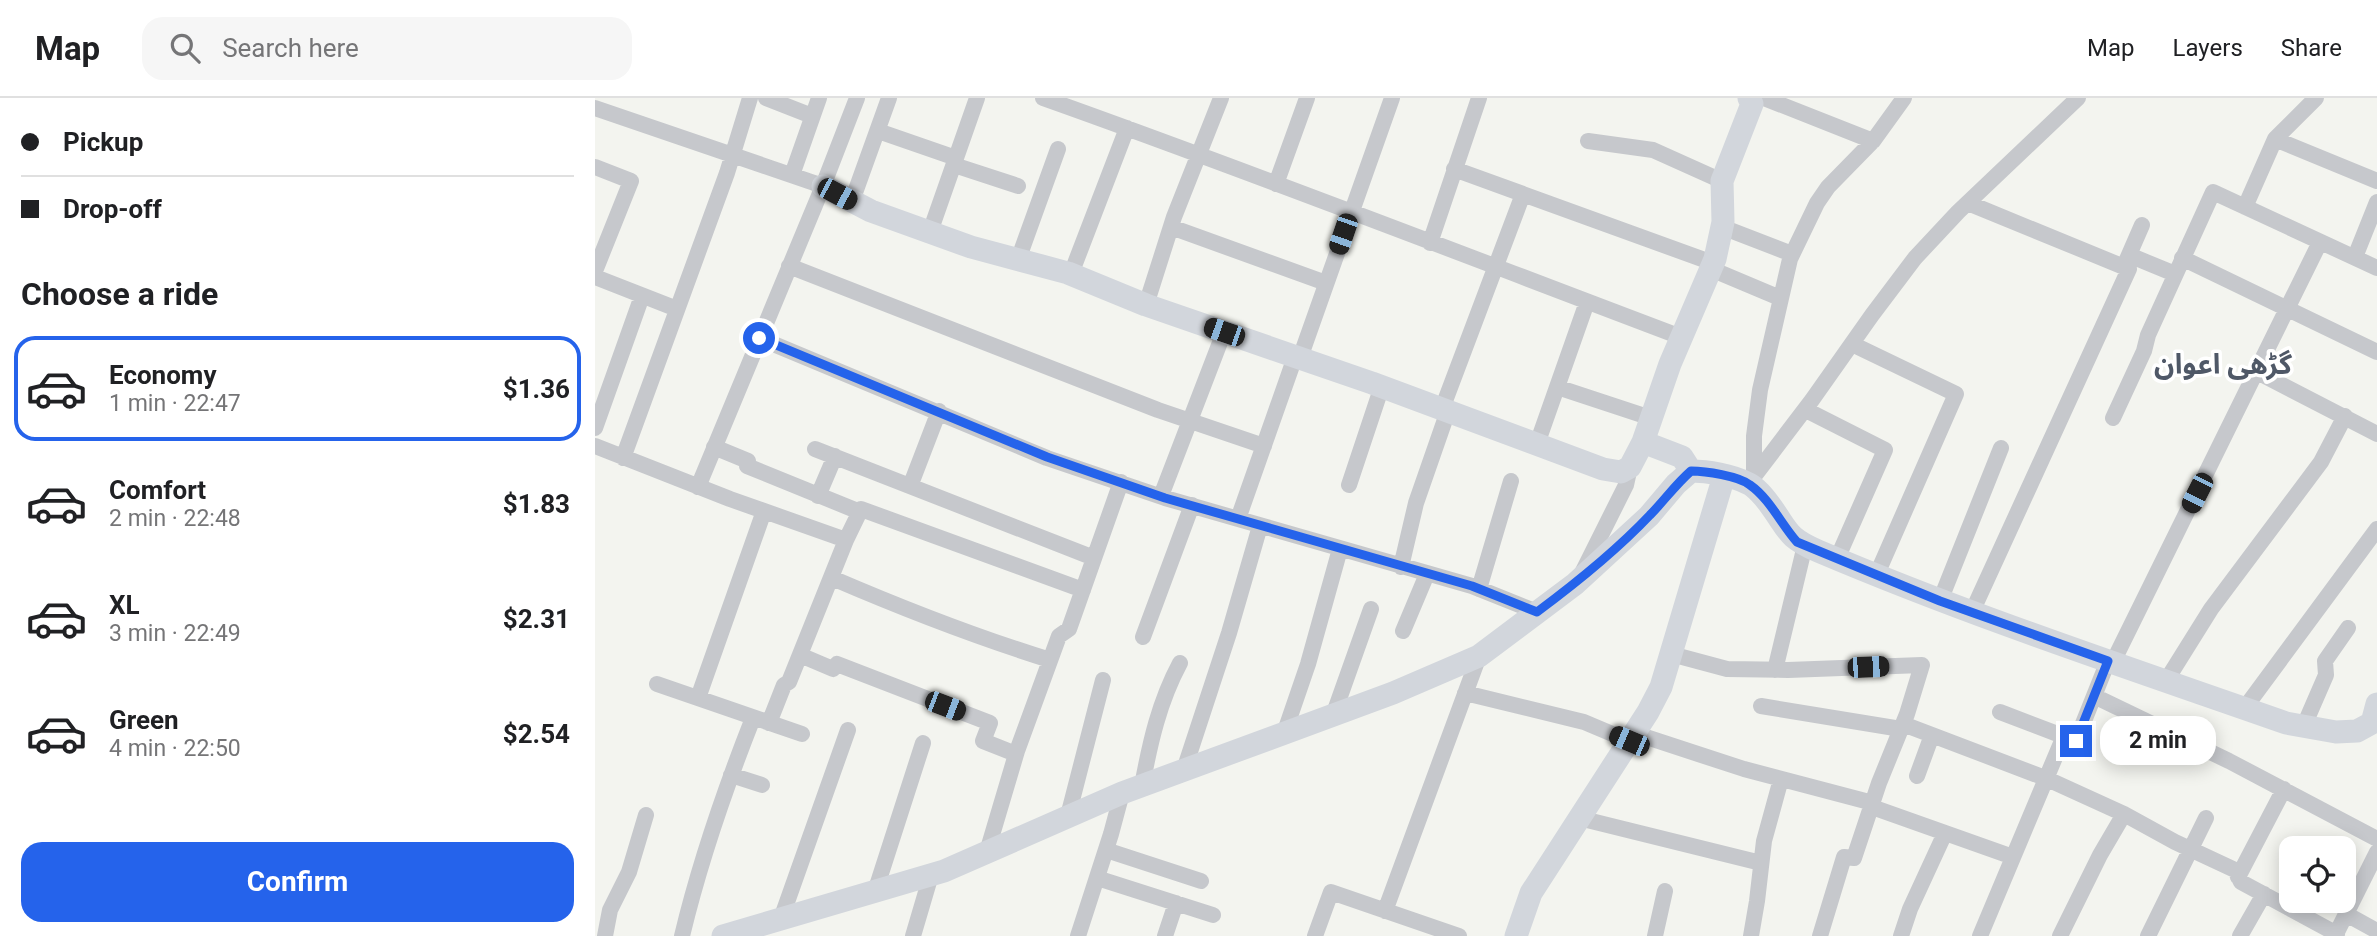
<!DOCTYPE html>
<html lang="en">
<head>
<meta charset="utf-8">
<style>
  body { margin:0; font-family:Roboto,"Noto Sans Arabic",sans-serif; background:#f6f6f6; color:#202124; height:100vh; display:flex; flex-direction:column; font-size:26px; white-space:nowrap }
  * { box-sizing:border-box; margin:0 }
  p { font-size:23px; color:#757577 }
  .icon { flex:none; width:38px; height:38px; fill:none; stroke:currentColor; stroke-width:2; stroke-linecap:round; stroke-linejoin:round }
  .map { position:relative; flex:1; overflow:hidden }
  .sheet { display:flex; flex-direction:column; background:#fff; width:595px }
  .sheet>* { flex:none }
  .guide { display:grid; align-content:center; height:154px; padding:0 21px; background:#fff }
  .controls { position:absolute; left:1684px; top:738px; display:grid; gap:14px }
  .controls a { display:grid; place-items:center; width:77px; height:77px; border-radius:14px; background:#fff; box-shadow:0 4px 18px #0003; font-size:35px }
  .end { position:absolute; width:32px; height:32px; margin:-16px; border:9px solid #2563eb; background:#fff; box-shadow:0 0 0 4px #fff }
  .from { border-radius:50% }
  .bubble { position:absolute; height:49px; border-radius:21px; background:#fff; box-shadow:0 4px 18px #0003; font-size:23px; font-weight:700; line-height:49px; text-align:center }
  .car { position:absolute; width:21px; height:42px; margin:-21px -10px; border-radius:9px; box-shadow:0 0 5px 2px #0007; background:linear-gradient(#222 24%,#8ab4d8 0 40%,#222 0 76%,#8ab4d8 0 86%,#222 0) }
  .guide b { display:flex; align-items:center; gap:24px; height:66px; font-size:26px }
  .guide b+b { border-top:2px solid #e0e0e0 }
  .guide i { width:18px; height:18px; background:#202124 }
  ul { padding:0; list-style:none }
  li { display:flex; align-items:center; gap:21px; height:105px; margin:0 14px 10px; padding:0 7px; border:4px solid transparent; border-radius:21px }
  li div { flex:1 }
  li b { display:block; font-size:26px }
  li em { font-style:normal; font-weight:700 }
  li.on { border-color:#2563eb }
  li>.icon { width:63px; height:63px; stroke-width:1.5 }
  h2 { padding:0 21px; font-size:32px; line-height:84px }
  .button { display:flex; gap:14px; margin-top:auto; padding:14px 21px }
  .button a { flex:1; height:80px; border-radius:21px; background:#2563eb; color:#fff; font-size:28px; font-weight:700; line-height:80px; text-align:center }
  header { display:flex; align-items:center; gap:42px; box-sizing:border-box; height:98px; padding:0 35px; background:#fff; border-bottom:2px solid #e0e0e0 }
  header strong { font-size:33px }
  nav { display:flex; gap:38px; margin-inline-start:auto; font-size:24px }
  .search { width:490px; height:63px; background:#f6f6f6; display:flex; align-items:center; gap:18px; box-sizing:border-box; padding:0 24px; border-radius:21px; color:#757577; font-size:26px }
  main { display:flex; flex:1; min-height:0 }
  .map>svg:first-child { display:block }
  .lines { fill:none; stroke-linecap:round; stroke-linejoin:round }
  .street { stroke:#c6c8cc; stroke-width:16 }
  .secondary { stroke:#d2d6dc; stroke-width:23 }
  .route { stroke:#2563eb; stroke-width:9 }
  .labels { text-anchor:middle; stroke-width:7; stroke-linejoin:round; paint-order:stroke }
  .district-label { font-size:28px; font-weight:bold; fill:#4f5867; stroke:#fff }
</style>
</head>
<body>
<header>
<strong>Map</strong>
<div class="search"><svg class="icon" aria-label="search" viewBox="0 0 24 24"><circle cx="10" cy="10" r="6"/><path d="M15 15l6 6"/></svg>Search here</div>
<nav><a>Map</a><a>Layers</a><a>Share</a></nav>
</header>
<main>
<section class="sheet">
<div class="guide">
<b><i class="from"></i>Pickup</b>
<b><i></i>Drop-off</b>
</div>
<h2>Choose a ride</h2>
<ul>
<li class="on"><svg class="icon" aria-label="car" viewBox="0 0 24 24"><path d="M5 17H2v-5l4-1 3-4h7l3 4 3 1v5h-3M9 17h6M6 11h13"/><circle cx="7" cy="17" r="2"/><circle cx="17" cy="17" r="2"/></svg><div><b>Economy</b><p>1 min · 22:47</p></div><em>$1.36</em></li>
<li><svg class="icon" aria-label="car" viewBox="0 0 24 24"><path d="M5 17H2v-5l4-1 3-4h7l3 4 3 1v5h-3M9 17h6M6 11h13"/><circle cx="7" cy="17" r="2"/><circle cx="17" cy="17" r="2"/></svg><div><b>Comfort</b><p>2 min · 22:48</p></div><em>$1.83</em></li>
<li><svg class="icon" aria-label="car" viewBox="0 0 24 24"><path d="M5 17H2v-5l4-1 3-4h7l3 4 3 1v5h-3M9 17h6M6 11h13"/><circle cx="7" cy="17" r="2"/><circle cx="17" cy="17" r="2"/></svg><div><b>XL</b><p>3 min · 22:49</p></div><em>$2.31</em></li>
<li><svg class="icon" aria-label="car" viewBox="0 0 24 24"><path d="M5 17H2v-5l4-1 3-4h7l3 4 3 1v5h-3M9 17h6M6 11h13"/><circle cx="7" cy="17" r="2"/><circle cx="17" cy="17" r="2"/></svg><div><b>Green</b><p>4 min · 22:50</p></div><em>$2.54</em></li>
</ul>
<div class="button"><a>Confirm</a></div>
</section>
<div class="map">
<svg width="1782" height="838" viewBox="0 0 1782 838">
  <rect width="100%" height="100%" fill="#f3f4ef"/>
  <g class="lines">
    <path class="street" d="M 171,0 L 217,18
      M 448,0 C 662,76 874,159 1086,239
      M 1169,0 L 1278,43
      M 0,10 L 228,88
      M 283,33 L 361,60
      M 1680,41 L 1782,83
      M 993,43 L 1058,52 L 1127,83
      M 359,67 L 423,88
      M 0,69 L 36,83 L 0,173
      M 859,71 L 1118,165
      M 197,77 L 224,0
      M 681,86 L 712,0
      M 257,103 L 294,0
      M 1373,105 L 1534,171 L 1377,514
      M 1650,109 L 1680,41 L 1721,0
      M 576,129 L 731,185
      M 1127,129 L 1197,156
      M 335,134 L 382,0
      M 835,145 L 884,0
      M 1534,157 L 1580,176
      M 1760,159 L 1782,104
      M 1587,160 L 1782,254
      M 423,162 L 463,51
      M 1530,166 L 1547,127
      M 194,168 L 563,312 L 669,348
      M 1116,171 L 1185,200
      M 476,176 L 532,30
      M 0,179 L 82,211
      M 551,207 L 579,119 L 626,0
      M 164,240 L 452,360 L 570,400 L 877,488 L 942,514
      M 1257,246 L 1361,296 L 1282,476
      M 705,260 L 797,0
      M 1662,274 L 1782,336
      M 962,289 L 1056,320
      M 847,311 L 928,96
      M 1211,312 L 1290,352 L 1242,461
      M 1518,320 L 1549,253 L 1553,237 L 1618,94 L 1782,170
      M 0,330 L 47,198
      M 942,346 L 992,204
      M 0,348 L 135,401 L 251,442
      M 119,349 L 153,363 L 152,368 L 265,414
      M 220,351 L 499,460
      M 28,360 L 132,75 L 155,0
      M 1159,378 L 1159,338 L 1165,292 L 1195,161 L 1222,105 L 1233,89 L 1278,43 L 1309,0
      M 1154,385 L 1217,302 L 1277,217 L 1320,160 L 1363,114 L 1483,0
      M 316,386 L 344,313
      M 754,387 L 787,288
      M 103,389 L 228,88 L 262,0
      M 223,398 L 240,358
      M 566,398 L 629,234
      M 643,421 L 700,259
      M 806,469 L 821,405 L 853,313
      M 987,475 L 1031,387 L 1035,369
      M 237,480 C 309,511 381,539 455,562
      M 884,491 L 916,383
      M 1345,503 L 1406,350
      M 808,533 L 832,476
      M 548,539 L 597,407
      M 1076,556 L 1132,571 L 1193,572 L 1327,567 L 1312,616 L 1284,685 L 1259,760 L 1249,759 L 1225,838
      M 205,557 L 238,571 L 242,566 L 395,625 L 388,643 L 421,656
      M 1518,564 L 1725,144
      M 1180,572 L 1210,447
      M 1571,583 L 1616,511 L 1726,364 L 1750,318
      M 62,586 L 207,636
      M 870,595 L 989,624 L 1034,643
      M 1499,598 L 1634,663 L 1782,741
      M 103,600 L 169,413
      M 1166,608 L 1306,631
      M 1649,611 L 1782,431
      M 1405,614 L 1481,643 L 1513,563
      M 738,618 L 776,511
      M 174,625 L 189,587 L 194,584 L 251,442 L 266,411 L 488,492
      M 1308,626 L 1450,680 L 1529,716 L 1580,744 L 1640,772 L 1646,784 L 1742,836
      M 1708,630 L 1731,577 L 1730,563 L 1753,530
      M 1039,635 L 1149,671 L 1278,705
      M 689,636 L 713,566 L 745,451
      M 589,672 L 634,535 L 665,428
      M 136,677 L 167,687
      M 1322,678 L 1337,637
      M 547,688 C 555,645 564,604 585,565
      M 1277,709 L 1418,759
      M 473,718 L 508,582
      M 984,720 L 1166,765
      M 511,752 L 606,783
      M 392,754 L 422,653 L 464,538 L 474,531 L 526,384
      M 1643,779 L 1689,691
      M 502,780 L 618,817
      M 280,794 L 328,645
      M 790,813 L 884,558
      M 1751,816 L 1782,833
      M 186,821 L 253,632
      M 10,838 L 15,812 L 34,774 L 51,717
      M 87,838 C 105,763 130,691 158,620
      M 318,838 L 336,777
      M 483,838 L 516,736 L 527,695
      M 570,838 L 581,805
      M 720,838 L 736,794 L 864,838
      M 1060,838 L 1070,793
      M 1156,838 L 1162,803 L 1169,743 L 1186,681
      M 1306,838 L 1315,811 L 1350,735
      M 1385,838 L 1469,638
      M 1465,838 L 1505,757 L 1529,716
      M 1553,838 L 1611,720
      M 1645,838 L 1669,796
      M 1740,838 L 1782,754"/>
    <path class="secondary" d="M 228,88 L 276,113 L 376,149 L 473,175 L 551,207 L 777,285 L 1008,371 L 1026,374 L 1035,369 L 1048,344 L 1075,266 L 1120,161 L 1128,124 L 1127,83 L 1157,6 L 1154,0
      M 1048,344 L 1087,359 L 1096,373
      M 128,838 L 349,773 L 527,695 L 798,595 L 884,558 L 980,486 L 1054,418 L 1081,386 L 1096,373 C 1113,373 1136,377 1152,385 C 1160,388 1170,400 1175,407 C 1194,433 1191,439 1223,453 C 1376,518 1534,570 1691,625 L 1741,634 L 1762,633 L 1777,625 L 1782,606
      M 921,838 L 936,795 L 1053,614 L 1066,589 L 1129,378"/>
  </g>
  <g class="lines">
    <path class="route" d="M 164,240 L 452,359 L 570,400 L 877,488 L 942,514 C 981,485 1021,453 1055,417 C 1069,403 1080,387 1096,373 C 1110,373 1144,378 1155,387 C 1175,401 1186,426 1202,444 L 1345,503 L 1513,563 L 1481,643"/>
  </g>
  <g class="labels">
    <g class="district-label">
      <text x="1628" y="276">گڑھی اعوان</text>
    </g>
  </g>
</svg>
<div class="controls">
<a><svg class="icon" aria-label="locate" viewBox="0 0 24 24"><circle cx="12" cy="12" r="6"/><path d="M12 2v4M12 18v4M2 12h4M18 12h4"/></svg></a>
</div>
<i class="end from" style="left:164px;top:240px"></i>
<i class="end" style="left:1481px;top:643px"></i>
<div class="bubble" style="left:1505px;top:618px;width:116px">2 min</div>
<i class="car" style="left:242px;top:96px;rotate:118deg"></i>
<i class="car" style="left:748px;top:136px;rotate:199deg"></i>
<i class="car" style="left:629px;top:234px;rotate:289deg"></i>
<i class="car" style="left:1602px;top:395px;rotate:207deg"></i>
<i class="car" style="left:1273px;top:569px;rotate:88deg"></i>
<i class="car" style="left:350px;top:608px;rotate:111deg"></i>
<i class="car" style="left:1034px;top:643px;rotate:293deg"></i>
</div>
</main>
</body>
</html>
